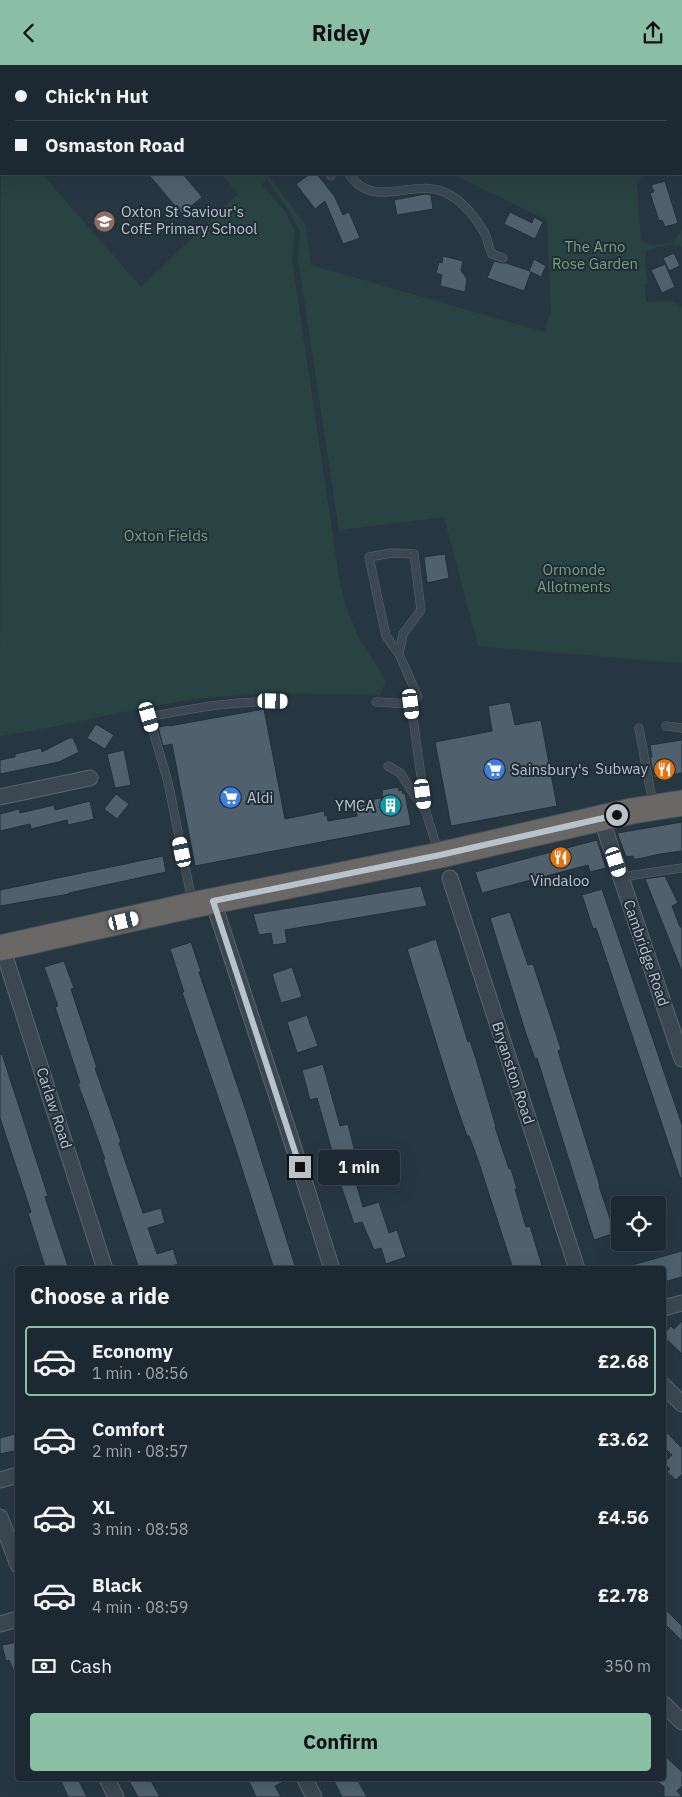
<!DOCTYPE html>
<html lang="en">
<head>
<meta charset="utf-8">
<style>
  body { margin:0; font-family:"IBM Plex Sans",sans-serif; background:#25313a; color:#f1f3f6; height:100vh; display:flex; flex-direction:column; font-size:19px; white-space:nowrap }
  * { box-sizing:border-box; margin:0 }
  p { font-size:16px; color:#a0a6ac }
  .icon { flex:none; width:28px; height:28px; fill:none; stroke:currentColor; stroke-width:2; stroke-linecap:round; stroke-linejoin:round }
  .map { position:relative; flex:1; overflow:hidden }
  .drawer { position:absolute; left:15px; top:1201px; width:651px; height:515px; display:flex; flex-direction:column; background:#1d2932; border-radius:5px; box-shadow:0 5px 20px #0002,0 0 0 1px #3b454d }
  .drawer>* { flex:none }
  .banner { position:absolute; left:0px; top:0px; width:682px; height:110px; box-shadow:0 5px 20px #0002,0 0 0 1px #3b454d; display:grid; align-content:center; height:110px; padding:0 15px; background:#1d2932 }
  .controls { position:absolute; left:611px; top:1131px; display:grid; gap:10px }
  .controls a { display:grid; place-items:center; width:55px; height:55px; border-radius:5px; background:#1d2932; box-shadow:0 5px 20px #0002,0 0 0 1px #3b454d; font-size:25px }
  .end { position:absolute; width:22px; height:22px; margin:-11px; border:6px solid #b9c3cc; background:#111; box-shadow:0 0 0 2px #111 }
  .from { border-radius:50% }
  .bubble { position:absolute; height:35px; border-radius:5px; background:#1d2932; box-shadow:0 5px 20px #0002,0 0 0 1px #3b454d; font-size:16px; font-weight:700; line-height:35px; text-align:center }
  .car { position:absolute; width:15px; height:30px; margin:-15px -8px; border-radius:6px; box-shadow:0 0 4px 1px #0007; background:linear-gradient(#fff 24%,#345 0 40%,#fff 0 76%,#345 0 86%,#fff 0) }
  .banner b { display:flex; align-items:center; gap:18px; height:48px; font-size:19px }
  .banner b+b { border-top:1px solid #3b454d }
  .banner i { width:12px; height:12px; background:#f1f3f6 }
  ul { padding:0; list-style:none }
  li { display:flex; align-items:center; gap:15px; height:70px; margin:0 10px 8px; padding:0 5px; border:2px solid transparent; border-radius:5px }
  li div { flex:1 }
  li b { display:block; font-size:19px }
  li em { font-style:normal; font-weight:700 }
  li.active { border-color:#8abfa5 }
  li>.icon { width:45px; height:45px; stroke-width:1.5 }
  h2 { padding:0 15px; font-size:22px; line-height:60px }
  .pay { display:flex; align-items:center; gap:12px; height:55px; padding:0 15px; font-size:19px }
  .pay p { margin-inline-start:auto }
  .primary-button { display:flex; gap:10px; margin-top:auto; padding:10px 15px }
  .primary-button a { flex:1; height:58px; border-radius:5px; background:#8abfa5; color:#111; font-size:20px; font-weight:700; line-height:58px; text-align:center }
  header { display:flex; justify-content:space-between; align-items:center; height:65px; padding:0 15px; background:#8abfa5; color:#111; font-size:22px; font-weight:700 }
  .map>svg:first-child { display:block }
  .green { fill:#294342 }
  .building { fill:#50616d; stroke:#222f39 }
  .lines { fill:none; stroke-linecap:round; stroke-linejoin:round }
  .service-casing { stroke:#5a666f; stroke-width:9 }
  .minor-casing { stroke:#5a666f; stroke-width:17 }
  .trunk-casing { stroke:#46535c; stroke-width:27 }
  .service { stroke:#3b4852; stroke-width:8 }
  .minor { stroke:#3b4852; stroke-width:15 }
  .trunk { stroke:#696866; stroke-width:25 }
  .route { stroke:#b9c3cc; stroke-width:6 }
  .labels { text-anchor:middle; stroke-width:4; stroke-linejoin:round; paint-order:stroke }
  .poi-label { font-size:15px; fill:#b9c3cc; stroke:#202d37; text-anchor:start }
  .park-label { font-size:15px; fill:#77a17a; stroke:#202d37 }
  .street-label { font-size:15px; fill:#b9c3cc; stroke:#202d37 }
</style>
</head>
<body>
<header><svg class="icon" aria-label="back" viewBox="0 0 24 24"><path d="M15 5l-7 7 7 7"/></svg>Ridey<svg class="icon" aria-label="share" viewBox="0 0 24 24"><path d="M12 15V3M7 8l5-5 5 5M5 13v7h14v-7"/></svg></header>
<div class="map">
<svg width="682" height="1732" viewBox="0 0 682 1732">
  <rect width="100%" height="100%" fill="#273742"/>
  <path class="green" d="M 405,0 L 682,0 L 682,96 L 681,1 L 405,1 Z
    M 1,70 L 1,109 L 42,109 L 141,222 L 238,129 L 221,109 L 267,109 L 305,159 L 311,200 L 544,267 L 551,247 L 547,155 L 453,109 L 644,109 L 637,121 L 641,176 L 654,180 L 673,177 L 682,166 L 682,182 L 673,179 L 646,185 L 645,200 L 648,218 L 645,220 L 646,237 L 672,236 L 682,242 L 682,598 L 478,581 L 444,452 L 339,465 L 298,195 L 300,167 L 289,145 L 267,115 L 262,119 L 284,145 L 295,167 L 292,195 L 340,519 L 345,539 L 358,571 L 386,616 L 380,630 C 322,629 264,626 206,633 C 136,641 69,661 0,671 Z"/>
  <path class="building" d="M 148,109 L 183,109 L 202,132 L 182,149 Z
    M 310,109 L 317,109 L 335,132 L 343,150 L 349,147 L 360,173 L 343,179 L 325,136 L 315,144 L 296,119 Z
    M 665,116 L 678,158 L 665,162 L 662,155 L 659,156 L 650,128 L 654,127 L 651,120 Z
    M 425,129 L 431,130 L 433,144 L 397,150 L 394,135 Z
    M 510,147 L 532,158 L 534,152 L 543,157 L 535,174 L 504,159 Z
    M 674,188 L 680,201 L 669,206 L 663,193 Z
    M 443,191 L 463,196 L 461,205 L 467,214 L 465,227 L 440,221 L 442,210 L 436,208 L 439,197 L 442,198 Z
    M 534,194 L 546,201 L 541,212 L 531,207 L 524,226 L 487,213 L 494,196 L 502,198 L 506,198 L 530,206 L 529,206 Z
    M 665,199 L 675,222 L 662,228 L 651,205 Z
    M 445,489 L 449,513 L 427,518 L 424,492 Z
    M 510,637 L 515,660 L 541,655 L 557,741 L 451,761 L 435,677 L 492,666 L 488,641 Z
    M 264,644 L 285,754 L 324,746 L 325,751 L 327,750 L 328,756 L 357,751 L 356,745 L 359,745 L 358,740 L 374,737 L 374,734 L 383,733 L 382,725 L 398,722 L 399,726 L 402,725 L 403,729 L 405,728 L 411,760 L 195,801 L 172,679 L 163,681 L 158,662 L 169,660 L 169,661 Z
    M 96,659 L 114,670 L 105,684 L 87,673 Z
    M 69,673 L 73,673 L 79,687 L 59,697 L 0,709 L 0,695 L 15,692 L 15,689 L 41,683 L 42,687 Z
    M 682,675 L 682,708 L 654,713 L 650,692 L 652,692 L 650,680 Z
    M 124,685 L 131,720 L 115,723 L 107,689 Z
    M 116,729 L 129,739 L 117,754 L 104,744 Z
    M 90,736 L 94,754 L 68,760 L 67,755 L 31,764 L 30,759 L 0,766 L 0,749 L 19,744 L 20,748 L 54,740 L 55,745 Z
    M 682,757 L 682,786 L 660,789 L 638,794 L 634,794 L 633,791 L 626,792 L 617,768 Z
    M 597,775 L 606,803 L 590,807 L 588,800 L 482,828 L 475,807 Z
    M 163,791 L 166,807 L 69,828 L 69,829 L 0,841 L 0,825 Z
    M 665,811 L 678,838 L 672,841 L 680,862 L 682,862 L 682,907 L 645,814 Z
    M 421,821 L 427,841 L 285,865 L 287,878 L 273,880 L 271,868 L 259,870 L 253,849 Z
    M 602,824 L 682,1060 L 682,1113 L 680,1113 L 596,863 L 593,864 L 582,830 Z
    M 510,847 L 528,900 L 533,899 L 561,984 L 558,986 L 600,1121 L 599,1121 L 615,1168 L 594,1175 L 537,993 L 535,994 L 526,969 L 490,853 Z
    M 436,874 L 468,977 L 470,976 L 476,994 L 496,1062 L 495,1062 L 509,1104 L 511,1104 L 517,1124 L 515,1124 L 526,1162 L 530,1161 L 543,1204 L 513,1204 L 478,1095 L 469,1071 L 467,1071 L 451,1025 L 407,884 Z
    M 191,877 L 201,907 L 199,907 L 246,1046 L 296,1204 L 274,1204 L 235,1082 L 182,927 L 184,927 L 170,884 Z
    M 64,896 L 74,923 L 71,924 L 97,1003 L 95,1003 L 121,1077 L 119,1078 L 143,1148 L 161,1143 L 165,1158 L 148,1163 L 157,1189 L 173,1184 L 178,1199 L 161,1204 L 139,1204 L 103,1094 L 105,1094 L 78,1019 L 80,1018 L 55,942 L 58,941 L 44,902 Z
    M 292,902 L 302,932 L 281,938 L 272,909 Z
    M 307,950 L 318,981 L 297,988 L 287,957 Z
    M 2,989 L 48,1131 L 45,1132 L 69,1204 L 46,1204 L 40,1186 L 28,1148 L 31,1147 L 0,1053 L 0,990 Z
    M 323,999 L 340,1061 L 348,1059 L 355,1087 L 356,1086 L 361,1101 L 352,1104 L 363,1142 L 379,1137 L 389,1168 L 397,1165 L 406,1192 L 386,1199 L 381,1183 L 374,1185 L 362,1157 L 354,1159 L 339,1115 L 340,1114 L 317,1033 L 310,1035 L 302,1005 Z
    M 682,1186 L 682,1212 L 664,1217 L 664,1204 L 632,1204 L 632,1200 Z
    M 682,1256 L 682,1289 L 664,1272 L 664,1269 L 671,1261 L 674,1264 Z
    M 664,1365 L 681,1382 L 682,1380 L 682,1409 L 676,1415 L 667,1407 L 670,1404 L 664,1398 L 672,1390 L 664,1382 Z
    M 18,1368 L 18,1385 L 0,1389 L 0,1373 Z
    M 664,1543 L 682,1561 L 682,1576 L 664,1558 Z
    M 18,1577 L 18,1616 L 9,1595 L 6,1596 L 2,1580 Z
    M 664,1690 L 682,1707 L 682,1721 L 677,1726 L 682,1732 L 664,1732 L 664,1722 L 655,1714 L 664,1714 Z
    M 60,1714 L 78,1714 L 87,1732 L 68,1732 Z
    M 128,1714 L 150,1714 L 160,1732 L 138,1732 Z
    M 248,1714 L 290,1714 L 275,1721 L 281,1732 L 256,1732 Z
    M 333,1714 L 357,1714 L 367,1732 L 342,1732 Z"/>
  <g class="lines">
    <defs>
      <path id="service" d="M 33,0 L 33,1
        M 97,0 L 98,1
        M 316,0 L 316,1
        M 307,1 L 311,0
        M 331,109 L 331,111
        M 349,109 C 375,148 417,109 450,130 C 463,137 477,154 484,167 C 488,174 488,182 492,189 L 503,193
        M 399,589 L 403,569 L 421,545 L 414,489 L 391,488 L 369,492 L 386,571 L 399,589 L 418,632
        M 376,637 L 411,639 L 426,747 L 438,786
        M 666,661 L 682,663
        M 639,663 L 653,740
        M 388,701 L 400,708 L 423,743
        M 621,812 L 682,803
        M 192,836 L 168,717 L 149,652 C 195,643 236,635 284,637"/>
      <path id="minor" d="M 357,0 L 367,0
        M 80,1 L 82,0
        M 0,52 L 1,52
        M 0,732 L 90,713
        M 601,753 L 682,994
        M 450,813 L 577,1204
        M 213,836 L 289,1068 L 332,1204
        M 2,882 L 105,1204
        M 664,1243 L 682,1238
        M 664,1321 L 682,1339
        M 0,1415 L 18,1410
        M 0,1452 L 18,1500
        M 0,1559 L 18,1554
        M 664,1639 L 682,1657
        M 107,1714 L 116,1732
        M 305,1714 L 314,1732"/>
      <path id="trunk" d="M 0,883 L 193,840 L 440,790 L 632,746 L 682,738"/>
    </defs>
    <use href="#service" class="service-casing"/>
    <use href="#minor" class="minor-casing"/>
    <use href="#trunk" class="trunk-casing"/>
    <use href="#service" class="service"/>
    <use href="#minor" class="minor"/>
    <use href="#trunk" class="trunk"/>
  </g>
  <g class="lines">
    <path class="route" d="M 300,1102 L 213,836 L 440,790 L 617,750"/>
  </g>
  <defs>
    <symbol id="school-disc" viewBox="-11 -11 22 22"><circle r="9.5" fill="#8d6e63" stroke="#202d37"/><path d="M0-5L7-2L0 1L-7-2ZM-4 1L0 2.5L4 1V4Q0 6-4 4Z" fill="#fff"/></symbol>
    <symbol id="restaurant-disc" viewBox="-11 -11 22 22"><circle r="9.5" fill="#e8710a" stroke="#202d37"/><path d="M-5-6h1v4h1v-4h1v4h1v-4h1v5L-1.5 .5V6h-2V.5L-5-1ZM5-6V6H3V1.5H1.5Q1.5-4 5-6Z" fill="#fff"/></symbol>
    <symbol id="supermarket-disc" viewBox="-11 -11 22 22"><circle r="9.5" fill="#3f7fe0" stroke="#202d37"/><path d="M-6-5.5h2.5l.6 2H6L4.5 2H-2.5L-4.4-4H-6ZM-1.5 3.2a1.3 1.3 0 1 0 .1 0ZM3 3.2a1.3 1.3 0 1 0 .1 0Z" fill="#fff"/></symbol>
    <symbol id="building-disc" viewBox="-11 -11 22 22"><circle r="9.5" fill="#0f9aa8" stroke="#202d37"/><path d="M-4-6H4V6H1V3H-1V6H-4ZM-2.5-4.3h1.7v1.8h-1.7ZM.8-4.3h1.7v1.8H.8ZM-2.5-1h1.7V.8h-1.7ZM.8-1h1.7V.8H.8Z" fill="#fff"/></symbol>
  </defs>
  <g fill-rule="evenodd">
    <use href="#school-disc" x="92" y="144" width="25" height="25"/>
    <use href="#restaurant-disc" x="652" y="692" width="25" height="25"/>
    <use href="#supermarket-disc" x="482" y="692" width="25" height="25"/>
    <use href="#supermarket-disc" x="218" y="720" width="25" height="25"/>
    <use href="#building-disc" x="378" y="728" width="25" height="25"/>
    <use href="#restaurant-disc" x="548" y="780" width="25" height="25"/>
  </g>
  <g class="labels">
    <g class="poi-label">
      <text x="121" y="152">Oxton St Saviour's<tspan x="121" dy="17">CofE Primary School</tspan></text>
      <text x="648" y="709" text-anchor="end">Subway</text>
      <text x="511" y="710">Sainsbury's</text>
      <text x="247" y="738">Aldi</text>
      <text x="375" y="746" text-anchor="end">YMCA</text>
      <text x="560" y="821" text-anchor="middle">Vindaloo</text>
    </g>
    <g class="park-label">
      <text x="595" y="187">The Arno<tspan x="595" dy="17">Rose Garden</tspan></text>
      <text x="166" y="476">Oxton Fields</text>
      <text x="574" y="510">Ormonde<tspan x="574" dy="17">Allotments</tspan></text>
    </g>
    <g class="street-label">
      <text transform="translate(646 888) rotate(71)" y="5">Cambridge Road</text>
      <text transform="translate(513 1008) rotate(72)" y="5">Bryanston Road</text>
      <text transform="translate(54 1043) rotate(72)" y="5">Carlaw Road</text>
    </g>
  </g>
</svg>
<div class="controls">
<a><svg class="icon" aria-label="locate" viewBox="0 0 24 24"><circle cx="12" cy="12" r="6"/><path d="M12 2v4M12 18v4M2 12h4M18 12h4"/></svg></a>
</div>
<i class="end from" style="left:617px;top:750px"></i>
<i class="end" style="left:300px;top:1102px"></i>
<div class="bubble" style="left:318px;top:1085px;width:82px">1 min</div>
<i class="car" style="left:273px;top:636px;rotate:91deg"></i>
<i class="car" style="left:411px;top:639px;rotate:173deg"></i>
<i class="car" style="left:149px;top:652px;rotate:164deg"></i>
<i class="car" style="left:423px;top:729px;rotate:173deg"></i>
<i class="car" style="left:182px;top:787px;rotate:348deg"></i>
<i class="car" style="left:616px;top:797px;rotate:162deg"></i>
<i class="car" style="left:124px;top:856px;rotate:77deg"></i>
<div class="banner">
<b><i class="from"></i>Chick'n Hut</b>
<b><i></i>Osmaston Road</b>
</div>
<section class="drawer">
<h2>Choose a ride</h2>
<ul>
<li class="active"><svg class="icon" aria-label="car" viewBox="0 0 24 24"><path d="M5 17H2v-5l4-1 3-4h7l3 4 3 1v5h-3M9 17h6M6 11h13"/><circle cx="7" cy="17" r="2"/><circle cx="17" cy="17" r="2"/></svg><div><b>Economy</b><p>1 min · 08:56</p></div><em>£2.68</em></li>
<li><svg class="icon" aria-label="car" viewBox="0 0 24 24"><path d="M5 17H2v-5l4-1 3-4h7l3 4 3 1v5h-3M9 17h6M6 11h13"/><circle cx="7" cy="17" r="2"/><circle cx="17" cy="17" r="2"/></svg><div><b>Comfort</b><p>2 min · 08:57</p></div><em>£3.62</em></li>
<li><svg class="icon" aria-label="car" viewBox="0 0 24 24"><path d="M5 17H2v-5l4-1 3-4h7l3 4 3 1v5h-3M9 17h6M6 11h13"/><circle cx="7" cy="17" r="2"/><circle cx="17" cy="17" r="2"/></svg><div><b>XL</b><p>3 min · 08:58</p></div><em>£4.56</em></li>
<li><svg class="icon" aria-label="car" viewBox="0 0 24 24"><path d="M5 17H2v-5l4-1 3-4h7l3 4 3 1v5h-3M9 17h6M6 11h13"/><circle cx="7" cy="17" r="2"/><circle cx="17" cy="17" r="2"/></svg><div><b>Black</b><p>4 min · 08:59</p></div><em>£2.78</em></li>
</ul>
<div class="pay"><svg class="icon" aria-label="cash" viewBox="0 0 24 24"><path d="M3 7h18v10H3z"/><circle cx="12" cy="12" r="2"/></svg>Cash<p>350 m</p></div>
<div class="primary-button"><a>Confirm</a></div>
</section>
</div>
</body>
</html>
